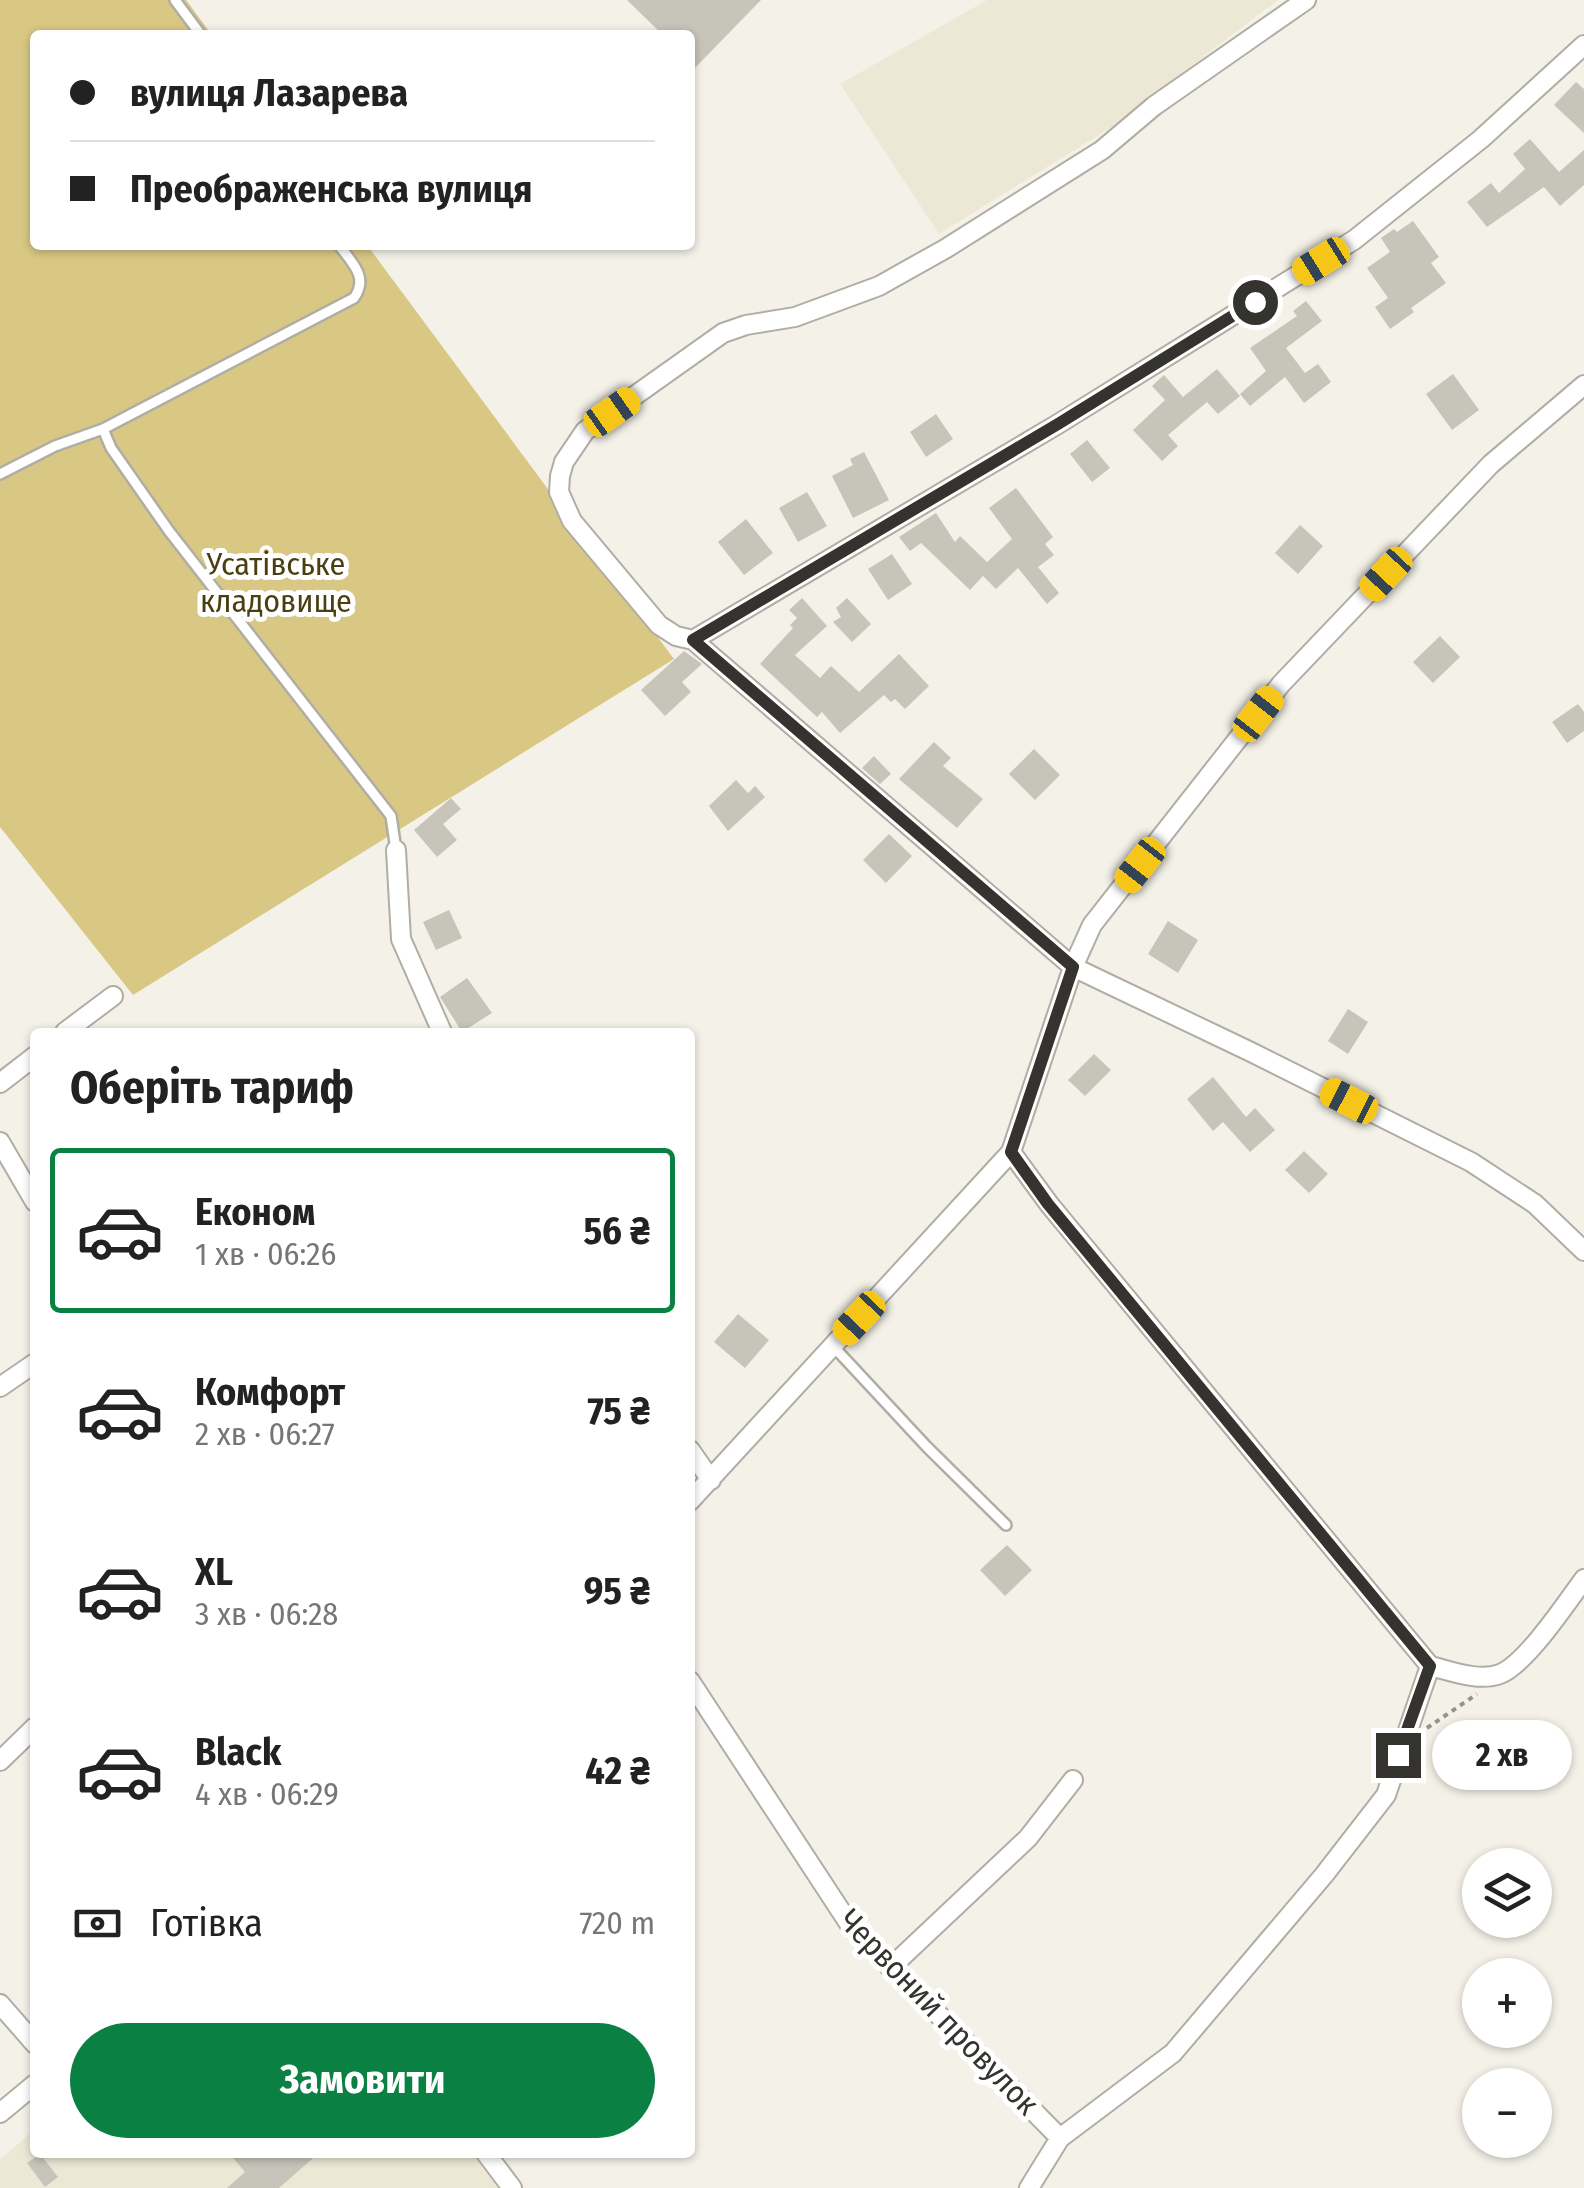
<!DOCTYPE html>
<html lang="uk">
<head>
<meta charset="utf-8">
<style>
  body { margin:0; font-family:"Fira Sans Condensed",sans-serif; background:#f6f6f6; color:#222; height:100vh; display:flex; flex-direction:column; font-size:38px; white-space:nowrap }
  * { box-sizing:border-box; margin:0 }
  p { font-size:32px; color:#767676 }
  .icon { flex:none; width:55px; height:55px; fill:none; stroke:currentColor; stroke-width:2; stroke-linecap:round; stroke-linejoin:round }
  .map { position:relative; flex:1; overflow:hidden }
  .details { position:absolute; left:30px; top:1028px; width:665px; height:1130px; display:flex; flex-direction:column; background:#fff; border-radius:10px; box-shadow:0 2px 8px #0004 }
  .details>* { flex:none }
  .guide { position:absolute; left:30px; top:30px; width:665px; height:220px; border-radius:10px; box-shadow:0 2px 8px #0004; display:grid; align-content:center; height:220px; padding:0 40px; background:#fff }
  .buttons { position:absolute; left:1462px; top:1848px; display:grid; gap:20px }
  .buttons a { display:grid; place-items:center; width:90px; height:90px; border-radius:50%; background:#fff; box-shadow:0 2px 8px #0004; font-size:50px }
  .end { position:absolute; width:45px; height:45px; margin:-22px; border:12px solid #34332f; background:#fff; box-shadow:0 0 0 5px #fff }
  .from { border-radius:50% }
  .bubble { position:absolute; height:70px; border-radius:35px; background:#fff; box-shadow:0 2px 8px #0004; font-size:32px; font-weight:700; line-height:70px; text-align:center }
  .car { position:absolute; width:30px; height:60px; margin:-30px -15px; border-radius:12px; box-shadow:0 0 8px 2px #0007; background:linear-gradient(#f5c518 24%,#345 0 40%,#f5c518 0 76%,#345 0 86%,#f5c518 0) }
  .guide b { display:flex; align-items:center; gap:35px; height:95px; font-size:38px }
  .guide b+b { border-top:2px solid #e0e0e0 }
  .guide i { width:25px; height:25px; background:#222 }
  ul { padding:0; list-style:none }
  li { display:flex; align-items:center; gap:30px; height:165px; margin:0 20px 15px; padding:0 20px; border:5px solid transparent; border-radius:10px }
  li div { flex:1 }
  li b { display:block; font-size:38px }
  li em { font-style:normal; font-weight:700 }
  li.on { border-color:#0b8043 }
  li>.icon { width:90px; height:90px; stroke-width:1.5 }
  h2 { padding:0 40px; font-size:45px; line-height:120px }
  .pay { display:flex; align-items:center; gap:25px; height:110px; padding:0 40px; font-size:38px }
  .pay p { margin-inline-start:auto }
  .cta { display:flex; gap:20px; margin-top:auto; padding:20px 40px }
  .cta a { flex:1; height:115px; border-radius:60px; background:#0b8043; color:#fff; font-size:40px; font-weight:700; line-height:115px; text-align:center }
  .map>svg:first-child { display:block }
  .built { fill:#ede8d6 }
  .green { fill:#d9c784 }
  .building { fill:#c7c4ba }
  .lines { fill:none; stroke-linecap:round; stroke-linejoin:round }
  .service-casing { stroke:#b0aea4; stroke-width:14 }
  .minor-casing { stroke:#b0aea4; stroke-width:22 }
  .path { stroke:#95938c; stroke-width:4; stroke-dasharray:5 5; stroke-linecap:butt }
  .service { stroke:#fff; stroke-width:9 }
  .minor { stroke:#fff; stroke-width:18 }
  .route { stroke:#34332f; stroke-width:12 }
  .labels { text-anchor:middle; stroke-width:10; stroke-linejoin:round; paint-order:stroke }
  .park-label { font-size:32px; fill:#4b3f12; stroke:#fff }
  .street-label { font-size:32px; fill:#34332f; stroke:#fff }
</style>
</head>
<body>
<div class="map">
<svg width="1584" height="2188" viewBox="0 0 1584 2188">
  <rect width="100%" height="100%" fill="#f4f2e8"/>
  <path class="built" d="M 987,0 L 1278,0 L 1110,128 L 939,234 L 840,84 Z
    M 35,2129 L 35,2152 L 471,2153 L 498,2188 L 0,2188 L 0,2159 Z"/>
  <path class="green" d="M 0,0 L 186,0 L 212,35 L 35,35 L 35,245 L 367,245 L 674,659 L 133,995 L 0,827 Z"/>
  <path class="building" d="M 627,0 L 761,0 L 690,73 L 690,35 L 663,35 Z
    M 1576,82 L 1584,89 L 1584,133 L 1554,105 Z
    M 1530,139 L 1559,172 L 1584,150 L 1584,185 L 1560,206 L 1544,187 L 1487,227 L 1467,202 L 1491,183 L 1499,193 L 1525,169 L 1513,154 Z
    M 1413,221 L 1439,257 L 1431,263 L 1446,283 L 1411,308 L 1414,312 L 1390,329 L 1375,307 L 1388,298 L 1367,268 L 1390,252 L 1381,238 L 1394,229 L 1397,232 Z
    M 1306,301 L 1322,321 L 1286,348 L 1305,373 L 1318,364 L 1331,382 L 1304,403 L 1285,377 L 1250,406 L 1240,394 L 1266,371 L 1250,348 L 1297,316 L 1293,311 Z
    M 1217,369 L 1240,396 L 1218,414 L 1207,402 L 1168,435 L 1178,446 L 1162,461 L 1133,430 L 1165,400 L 1152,386 L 1164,375 L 1183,397 Z
    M 1453,374 L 1479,410 L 1452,430 L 1426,394 Z
    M 936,414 L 953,439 L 926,457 L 910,432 Z
    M 1087,440 L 1110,468 L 1092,482 L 1070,454 Z
    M 864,452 L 889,500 L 853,518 L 832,476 L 853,465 L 850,459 Z
    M 1016,488 L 1053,537 L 1045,544 L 1054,555 L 1038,567 L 1059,593 L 1047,604 L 1018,568 L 996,589 L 983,576 L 970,590 L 921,543 L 910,551 L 899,537 L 936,513 L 955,542 L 960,536 L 987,562 L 1012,539 L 989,508 Z
    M 807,492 L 827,526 L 798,542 L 779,508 Z
    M 746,519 L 773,553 L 744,575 L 718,542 Z
    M 1300,525 L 1323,546 L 1298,574 L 1275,553 Z
    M 892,554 L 912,584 L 888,600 L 868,569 Z
    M 802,598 L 827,626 L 795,655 L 820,678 L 831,666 L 859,692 L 899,654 L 929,686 L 905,709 L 895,699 L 891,702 L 884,695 L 840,733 L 822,712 L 817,717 L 760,664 L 793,628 L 790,625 L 797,618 L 789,610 Z
    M 847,598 L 871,624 L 852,642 L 833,622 L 841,617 L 836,608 Z
    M 1440,636 L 1460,657 L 1433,683 L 1413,662 Z
    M 684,651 L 702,664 L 682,682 L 691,692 L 665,716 L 641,690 Z
    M 1578,704 L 1584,712 L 1584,731 L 1567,743 L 1552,722 Z
    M 934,742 L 951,758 L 943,766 L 983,799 L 957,828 L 899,779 Z
    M 1034,749 L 1060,775 L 1035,800 L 1009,774 Z
    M 874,756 L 891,774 L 880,784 L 862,768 Z
    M 736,780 L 748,793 L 755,786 L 765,797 L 728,831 L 709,806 Z
    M 451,798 L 461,809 L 443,824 L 457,840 L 437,857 L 414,830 Z
    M 889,834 L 912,856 L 886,883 L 863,860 Z
    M 449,910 L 462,938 L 436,950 L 423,922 Z
    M 1168,921 L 1198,940 L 1178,973 L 1148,954 Z
    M 467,978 L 492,1013 L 462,1032 L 440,997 Z
    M 1348,1009 L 1368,1022 L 1348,1054 L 1328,1041 Z
    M 1094,1054 L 1111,1070 L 1085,1096 L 1068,1080 Z
    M 1213,1077 L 1246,1117 L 1255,1108 L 1275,1130 L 1250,1152 L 1223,1122 L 1213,1131 L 1187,1099 Z
    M 1304,1151 L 1328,1174 L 1309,1193 L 1285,1170 Z
    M 738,1314 L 769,1340 L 745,1368 L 714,1342 Z
    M 1007,1545 L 1032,1570 L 1005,1596 L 980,1570 Z
    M 228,2152 L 320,2152 L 279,2188 L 227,2188 L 245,2172 Z
    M 40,2154 L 58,2177 L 45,2187 L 27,2163 Z"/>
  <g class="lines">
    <defs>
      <path id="service" d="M 175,0 L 201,35
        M 103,429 L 111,448 L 169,531 L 391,816 L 396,850
        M 0,474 L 55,446 L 103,429 L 354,298 C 369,277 352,263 339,245
        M 833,1346 L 927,1447 L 1006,1525"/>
      <path id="minor" d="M 1584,45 L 1481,139 L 1354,240 L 1058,424 L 693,640 L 1073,967 L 1251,1052 L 1471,1162 L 1535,1204 L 1584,1251
        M 693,640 L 676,636 L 659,625 L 572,521 L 559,492 L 560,476 L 564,462 L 585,431 L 723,333 L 746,325 L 795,317 L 879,286 L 945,249 L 1102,150 L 1154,106 L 1306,0
        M 396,850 L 401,939 L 442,1032
        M 65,1032 L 113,996
        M 0,1083 L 35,1056
        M 0,1142 L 35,1202
        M 1011,1152 L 1049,1204 L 1430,1666
        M 0,1387 L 35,1363
        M 690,1450 L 711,1480
        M 690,1501 L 1011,1152 L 1073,967 L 1092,925 L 1281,684 L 1491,464 L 1584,385
        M 690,1681 L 850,1925 L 1060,2138
        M 0,1761 L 35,1727
        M 890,1968 L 1028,1838 L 1073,1780
        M 0,2004 L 35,2044
        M 0,2113 L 35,2084
        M 485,2152 L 512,2188
        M 1029,2188 L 1060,2138 L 1173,2053 L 1324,1875 L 1386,1795 L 1430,1666 C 1451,1671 1479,1682 1500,1674 C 1526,1664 1567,1602 1584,1579"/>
    </defs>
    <use href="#service" class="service-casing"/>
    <use href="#minor" class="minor-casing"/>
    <path class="path" d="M 1427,1728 L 1477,1694"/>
    <use href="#service" class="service"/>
    <use href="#minor" class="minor"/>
  </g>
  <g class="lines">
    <path class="route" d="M 1255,302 L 1058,424 L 693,640 L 1073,967 L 1011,1152 L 1048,1204 L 1430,1666 L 1398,1755"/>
  </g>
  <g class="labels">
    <g class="park-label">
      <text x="276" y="575">Усатівське<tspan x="276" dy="37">кладовище</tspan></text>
    </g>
    <g class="street-label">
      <text transform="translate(939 2012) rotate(46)" y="11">Червоний провулок</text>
    </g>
  </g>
</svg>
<div class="buttons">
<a><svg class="icon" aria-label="layers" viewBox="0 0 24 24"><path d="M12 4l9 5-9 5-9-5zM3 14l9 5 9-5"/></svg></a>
<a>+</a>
<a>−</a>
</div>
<i class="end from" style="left:1255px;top:302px"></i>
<i class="end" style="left:1398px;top:1755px"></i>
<div class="bubble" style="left:1432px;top:1720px;width:140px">2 хв</div>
<i class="car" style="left:1321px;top:261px;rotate:238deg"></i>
<i class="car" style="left:612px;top:412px;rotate:55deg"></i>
<i class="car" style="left:1386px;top:574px;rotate:223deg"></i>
<i class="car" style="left:1258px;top:714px;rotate:38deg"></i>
<i class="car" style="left:1140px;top:865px;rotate:218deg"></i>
<i class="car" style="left:1349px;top:1101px;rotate:297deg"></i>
<i class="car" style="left:859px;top:1318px;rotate:223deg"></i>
<div class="guide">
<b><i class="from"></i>вулиця Лазарева</b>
<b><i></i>Преображенська вулиця</b>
</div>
<section class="details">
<h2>Оберіть тариф</h2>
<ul>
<li class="on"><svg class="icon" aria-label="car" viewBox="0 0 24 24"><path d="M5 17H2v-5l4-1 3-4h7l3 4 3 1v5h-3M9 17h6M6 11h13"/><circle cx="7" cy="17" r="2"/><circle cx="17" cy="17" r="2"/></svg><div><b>Економ</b><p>1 хв · 06:26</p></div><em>56 ₴</em></li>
<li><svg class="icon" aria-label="car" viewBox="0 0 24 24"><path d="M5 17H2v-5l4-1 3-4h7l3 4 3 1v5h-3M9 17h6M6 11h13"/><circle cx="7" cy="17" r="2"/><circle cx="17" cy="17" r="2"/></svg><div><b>Комфорт</b><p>2 хв · 06:27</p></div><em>75 ₴</em></li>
<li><svg class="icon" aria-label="car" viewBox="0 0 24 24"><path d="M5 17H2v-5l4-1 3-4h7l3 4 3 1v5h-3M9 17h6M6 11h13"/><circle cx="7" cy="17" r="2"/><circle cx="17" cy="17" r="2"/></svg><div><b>XL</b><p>3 хв · 06:28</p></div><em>95 ₴</em></li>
<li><svg class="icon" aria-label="car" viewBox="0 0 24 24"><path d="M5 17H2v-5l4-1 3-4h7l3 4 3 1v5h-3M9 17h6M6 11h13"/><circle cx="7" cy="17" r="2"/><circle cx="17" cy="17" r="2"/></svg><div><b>Black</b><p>4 хв · 06:29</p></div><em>42 ₴</em></li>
</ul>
<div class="pay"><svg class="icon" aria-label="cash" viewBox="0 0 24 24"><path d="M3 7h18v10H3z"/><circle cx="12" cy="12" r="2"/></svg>Готівка<p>720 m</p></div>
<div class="cta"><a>Замовити</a></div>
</section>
</div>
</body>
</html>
